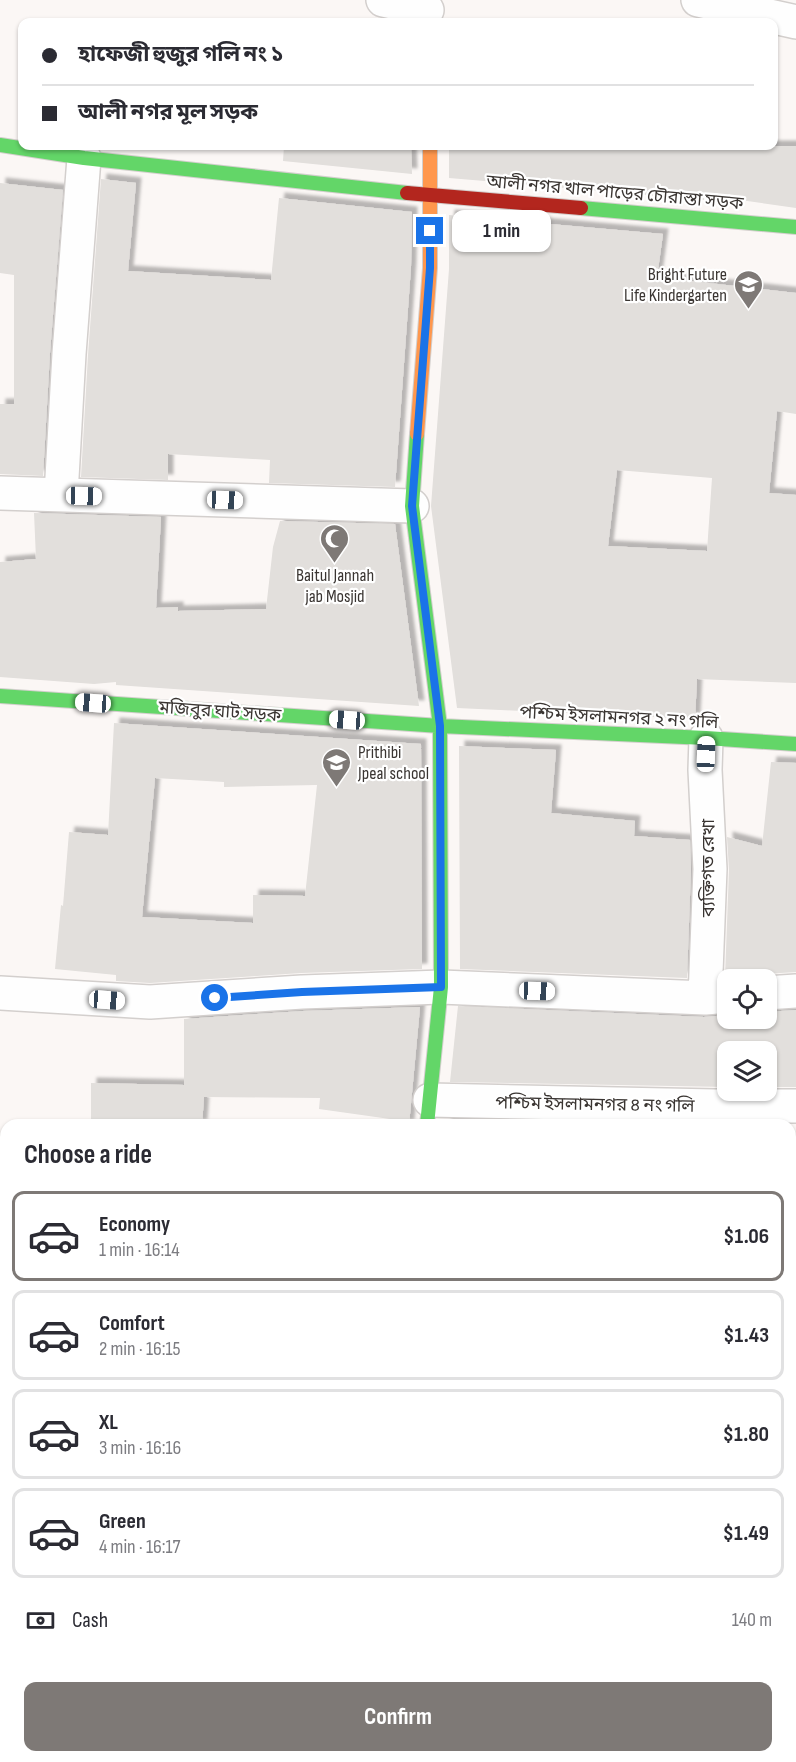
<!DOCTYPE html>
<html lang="en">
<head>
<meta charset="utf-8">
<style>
  body { margin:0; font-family:"Sofia Sans Condensed","Noto Sans Bengali",sans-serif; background:#f2f2f3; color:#2b2b33; height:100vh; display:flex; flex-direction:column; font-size:22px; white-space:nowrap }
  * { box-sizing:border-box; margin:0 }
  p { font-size:20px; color:#7c7c81 }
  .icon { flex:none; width:33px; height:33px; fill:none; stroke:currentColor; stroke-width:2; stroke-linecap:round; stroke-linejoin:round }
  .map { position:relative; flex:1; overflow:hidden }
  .sheet { position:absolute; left:0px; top:1119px; width:796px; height:644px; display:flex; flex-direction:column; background:#fff; border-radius:18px 18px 0 0; box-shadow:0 2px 4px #0004 }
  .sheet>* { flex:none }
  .hud { position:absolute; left:18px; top:18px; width:760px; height:132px; border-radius:12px; box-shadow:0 2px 4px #0004; display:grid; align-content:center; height:132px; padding:0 24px; background:#fff }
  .controls { position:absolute; left:717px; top:969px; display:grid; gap:12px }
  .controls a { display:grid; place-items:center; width:60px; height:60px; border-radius:12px; background:#fff; box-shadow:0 2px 4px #0004; font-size:30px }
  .end { position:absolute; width:27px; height:27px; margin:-14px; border:8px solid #1a73e8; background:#fff; box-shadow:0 0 0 3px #fff }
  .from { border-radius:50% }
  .bubble { position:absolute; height:42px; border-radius:12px; background:#fff; box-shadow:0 2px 4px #0004; font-size:20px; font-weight:700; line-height:42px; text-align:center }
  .car { position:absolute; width:18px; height:36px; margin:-18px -9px; border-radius:8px; box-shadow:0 0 4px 2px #0007; background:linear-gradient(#fff 24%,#345 0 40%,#fff 0 76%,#345 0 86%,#fff 0) }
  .hud b { display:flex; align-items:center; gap:21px; height:57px; font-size:22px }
  .hud b+b { border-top:2px solid #e1e1e2 }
  .hud i { width:15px; height:15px; background:#2b2b33 }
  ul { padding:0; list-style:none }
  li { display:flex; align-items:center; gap:18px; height:90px; margin:0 12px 9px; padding:0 12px; border:3px solid #e1e1e2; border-radius:12px }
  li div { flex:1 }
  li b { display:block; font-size:22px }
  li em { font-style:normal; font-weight:700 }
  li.active { border-color:#7e7976 }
  li>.icon { width:54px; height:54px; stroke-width:1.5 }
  h2 { padding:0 24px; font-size:27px; line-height:72px }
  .pay { display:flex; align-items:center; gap:15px; height:66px; padding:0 24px; font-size:22px }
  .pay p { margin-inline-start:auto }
  .action { display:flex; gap:12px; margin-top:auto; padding:12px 24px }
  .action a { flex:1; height:69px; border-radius:12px; background:#7e7976; color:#fff; font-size:24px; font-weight:700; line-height:69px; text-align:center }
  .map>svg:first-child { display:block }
  .building { fill:#e2dfdc; fill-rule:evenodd; filter:url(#shadow) }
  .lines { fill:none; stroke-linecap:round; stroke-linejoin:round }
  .street-casing { stroke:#d3cfcd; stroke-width:36 }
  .fast-casing { stroke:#d3cfcd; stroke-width:16 }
  .slow-casing { stroke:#d3cfcd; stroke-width:16 }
  .jam-casing { stroke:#d3cfcd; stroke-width:16 }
  .street { stroke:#fefefe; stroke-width:33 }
  .fast { stroke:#63d668; stroke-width:14 }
  .slow { stroke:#ff974d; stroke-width:14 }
  .jam { stroke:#b3261e; stroke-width:14 }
  .route { stroke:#1a73e8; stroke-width:8 }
  .labels { text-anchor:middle; stroke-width:4.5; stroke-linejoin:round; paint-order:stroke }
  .street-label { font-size:18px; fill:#3a3532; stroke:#fff }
  .poi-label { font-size:18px; fill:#3a3532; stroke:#fff; text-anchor:end }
</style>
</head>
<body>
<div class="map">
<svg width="796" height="1762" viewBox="0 0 796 1762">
  <defs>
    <filter id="shadow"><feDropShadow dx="5.5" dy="-5.5" stdDeviation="1.5" flood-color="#0004"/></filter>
  </defs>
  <rect width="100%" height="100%" fill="#fbf7f5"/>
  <path class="building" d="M 284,146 L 411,146 L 412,174 L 283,161 Z
    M 449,146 L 796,146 L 796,208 L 705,195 L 704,200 L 449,178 Z
    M 101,179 L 136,183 L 128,271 L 271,280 L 279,198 L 412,212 L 411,267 L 395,487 L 269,483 L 270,460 L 168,454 L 168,480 L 81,477 L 88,355 Z
    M 0,183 L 63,190 L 50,353 L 43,476 L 0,474 L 0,404 L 14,404 L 14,275 L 0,273 Z
    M 449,215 L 663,234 L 657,277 L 796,293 L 796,414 L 777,411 L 769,493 L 796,495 L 796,683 L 697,679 L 695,719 L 457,708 L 431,506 L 449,269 ZM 617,470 L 712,478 L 707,551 L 608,546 Z
    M 34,513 L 161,517 L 156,608 L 178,607 L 178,611 L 266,609 L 273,547 L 280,521 L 395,524 L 419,706 L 116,685 L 116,682 L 94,684 L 0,677 L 0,562 L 36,559 Z
    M 114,723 L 421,744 L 422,969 L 301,973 L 150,983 L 116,981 L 116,975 L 55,969 L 61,905 L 63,906 L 69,832 L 108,835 ZM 155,778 L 224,782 L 224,787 L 317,785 L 305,896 L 253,895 L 253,923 L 142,917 Z
    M 459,746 L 556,750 L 551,813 L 635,821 L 634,836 L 690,840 L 691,869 L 687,978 L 460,969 Z
    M 771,762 L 796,763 L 796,972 L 765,974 L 754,980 L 725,977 L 729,870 L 727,837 L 762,846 Z
    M 458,1006 L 704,1017 L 728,1015 L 728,1018 L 766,1018 L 766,1012 L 796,1010 L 796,1087 L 766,1087 L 766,1052 L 728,1052 L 728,1087 L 450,1082 Z
    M 420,1007 L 409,1125 L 389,1125 L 390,1119 L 319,1109 L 320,1098 L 204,1097 L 202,1125 L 91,1125 L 91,1083 L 184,1085 L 184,1019 L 303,1011 Z
    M 446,1119 L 715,1125 L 796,1125 L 446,1125 Z"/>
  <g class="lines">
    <defs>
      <path id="street" d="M 383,0 L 427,10
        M 698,0 L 796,22
        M 0,493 L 412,506
        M 61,495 L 69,354 L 84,158
        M 0,993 L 150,1002 L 302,992 L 441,987 L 705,998 L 728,996
        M 766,993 L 796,991
        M 705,998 L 710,869 L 705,770 L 706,738
        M 430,1100 L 715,1106 L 796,1106
        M 790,1265 L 796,1265
        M 0,1277 L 6,1277
        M 790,1486 L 796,1486
        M 0,1542 L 6,1542
        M 790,1715 L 796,1715
        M 0,1750 L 6,1750
        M 348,1762 L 348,1756"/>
      <path id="fast" d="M 0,145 L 84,158 L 407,193
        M 581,208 L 796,227
        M 417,434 L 412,506 L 440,726 L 441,987 L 427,1125
        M 0,696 L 440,726 L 706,738 L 796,744"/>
      <path id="slow" d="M 417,434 L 430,268 L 430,146"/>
      <path id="jam" d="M 407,193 L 581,208"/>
    </defs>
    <use href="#street" class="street-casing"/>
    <use href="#fast" class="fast-casing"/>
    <use href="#slow" class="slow-casing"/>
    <use href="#jam" class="jam-casing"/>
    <use href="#street" class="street"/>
    <use href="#fast" class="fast"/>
    <use href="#slow" class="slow"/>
    <use href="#jam" class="jam"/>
  </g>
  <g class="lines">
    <path class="route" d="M 215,998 L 302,992 L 441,987 L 440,726 L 412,506 L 430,268 L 430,231"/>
  </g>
  <defs>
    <symbol id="school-pin" viewBox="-11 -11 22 30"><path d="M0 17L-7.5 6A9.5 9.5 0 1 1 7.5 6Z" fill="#7e7976" stroke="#fff"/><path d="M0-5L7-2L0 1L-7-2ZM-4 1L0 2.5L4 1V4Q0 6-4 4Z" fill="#fff"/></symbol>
    <symbol id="mosque-pin" viewBox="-11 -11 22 30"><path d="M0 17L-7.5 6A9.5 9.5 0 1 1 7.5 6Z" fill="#7e7976" stroke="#fff"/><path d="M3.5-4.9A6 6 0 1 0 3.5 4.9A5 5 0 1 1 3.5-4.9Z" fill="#fff"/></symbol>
  </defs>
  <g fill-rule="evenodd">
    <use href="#school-pin" x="732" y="268" width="33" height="45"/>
    <use href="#mosque-pin" x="318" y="522" width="33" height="45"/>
    <use href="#school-pin" x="320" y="746" width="33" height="45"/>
  </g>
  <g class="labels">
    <g class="street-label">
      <text transform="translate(615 192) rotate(5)" y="6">আলী নগর খাল পাড়ের চৌরাস্তা সড়ক</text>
      <text transform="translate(220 711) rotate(4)" y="6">মজিবুর ঘাট সড়ক</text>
      <text transform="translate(619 717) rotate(3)" y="6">পশ্চিম ইসলামনগর ২ নং গলি</text>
      <text transform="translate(708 868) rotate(-90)" y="6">ব্যক্তিগত রেখা</text>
      <text transform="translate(595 1104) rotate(1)" y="6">পশ্চিম ইসলামনগর ৪ নং গলি</text>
    </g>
    <g class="poi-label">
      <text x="727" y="280">Bright Future<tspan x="727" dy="21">Life Kindergarten</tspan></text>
      <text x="335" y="581" text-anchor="middle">Baitul Jannah<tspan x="335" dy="21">jab Mosjid</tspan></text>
      <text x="358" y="758" text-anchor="start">Prithibi<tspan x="358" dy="21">Jpeal school</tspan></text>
    </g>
  </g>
</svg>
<div class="controls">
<a><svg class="icon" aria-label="locate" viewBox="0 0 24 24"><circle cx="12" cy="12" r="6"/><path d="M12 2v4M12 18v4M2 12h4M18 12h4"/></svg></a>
<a><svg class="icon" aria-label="layers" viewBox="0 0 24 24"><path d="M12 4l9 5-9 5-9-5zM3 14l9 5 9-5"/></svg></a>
</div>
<i class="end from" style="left:215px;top:998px"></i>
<i class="end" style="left:430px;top:231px"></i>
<div class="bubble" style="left:452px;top:210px;width:99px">1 min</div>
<i class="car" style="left:84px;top:496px;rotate:91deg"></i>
<i class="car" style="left:225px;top:500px;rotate:92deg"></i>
<i class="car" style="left:93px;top:703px;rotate:274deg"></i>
<i class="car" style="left:347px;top:720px;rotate:274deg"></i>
<i class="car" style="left:706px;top:754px;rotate:2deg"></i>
<i class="car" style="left:537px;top:991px;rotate:92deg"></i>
<i class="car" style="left:107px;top:1000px;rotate:94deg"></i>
<div class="hud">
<b><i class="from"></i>হাফেজী হুজুর গলি নং ১</b>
<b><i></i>আলী নগর মূল সড়ক</b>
</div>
<section class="sheet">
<h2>Choose a ride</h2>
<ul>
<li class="active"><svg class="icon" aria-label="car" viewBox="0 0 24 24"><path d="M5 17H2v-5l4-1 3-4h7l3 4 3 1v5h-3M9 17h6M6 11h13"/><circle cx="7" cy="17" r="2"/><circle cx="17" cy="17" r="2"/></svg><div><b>Economy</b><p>1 min · 16:14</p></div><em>$1.06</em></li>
<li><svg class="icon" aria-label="car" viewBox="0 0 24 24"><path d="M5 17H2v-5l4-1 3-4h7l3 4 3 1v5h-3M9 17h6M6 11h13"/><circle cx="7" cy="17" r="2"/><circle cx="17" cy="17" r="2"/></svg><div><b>Comfort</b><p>2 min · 16:15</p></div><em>$1.43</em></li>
<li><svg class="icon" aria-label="car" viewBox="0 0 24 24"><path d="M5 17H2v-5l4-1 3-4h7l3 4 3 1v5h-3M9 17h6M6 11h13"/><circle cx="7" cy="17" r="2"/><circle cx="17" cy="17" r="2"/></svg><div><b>XL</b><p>3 min · 16:16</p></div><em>$1.80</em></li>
<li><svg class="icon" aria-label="car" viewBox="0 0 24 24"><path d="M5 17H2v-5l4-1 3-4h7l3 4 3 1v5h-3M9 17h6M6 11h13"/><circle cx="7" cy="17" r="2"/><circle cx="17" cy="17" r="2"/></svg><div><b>Green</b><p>4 min · 16:17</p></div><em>$1.49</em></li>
</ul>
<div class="pay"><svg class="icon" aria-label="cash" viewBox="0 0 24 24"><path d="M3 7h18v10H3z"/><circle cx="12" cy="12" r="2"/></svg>Cash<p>140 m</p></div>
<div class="action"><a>Confirm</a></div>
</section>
</div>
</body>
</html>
